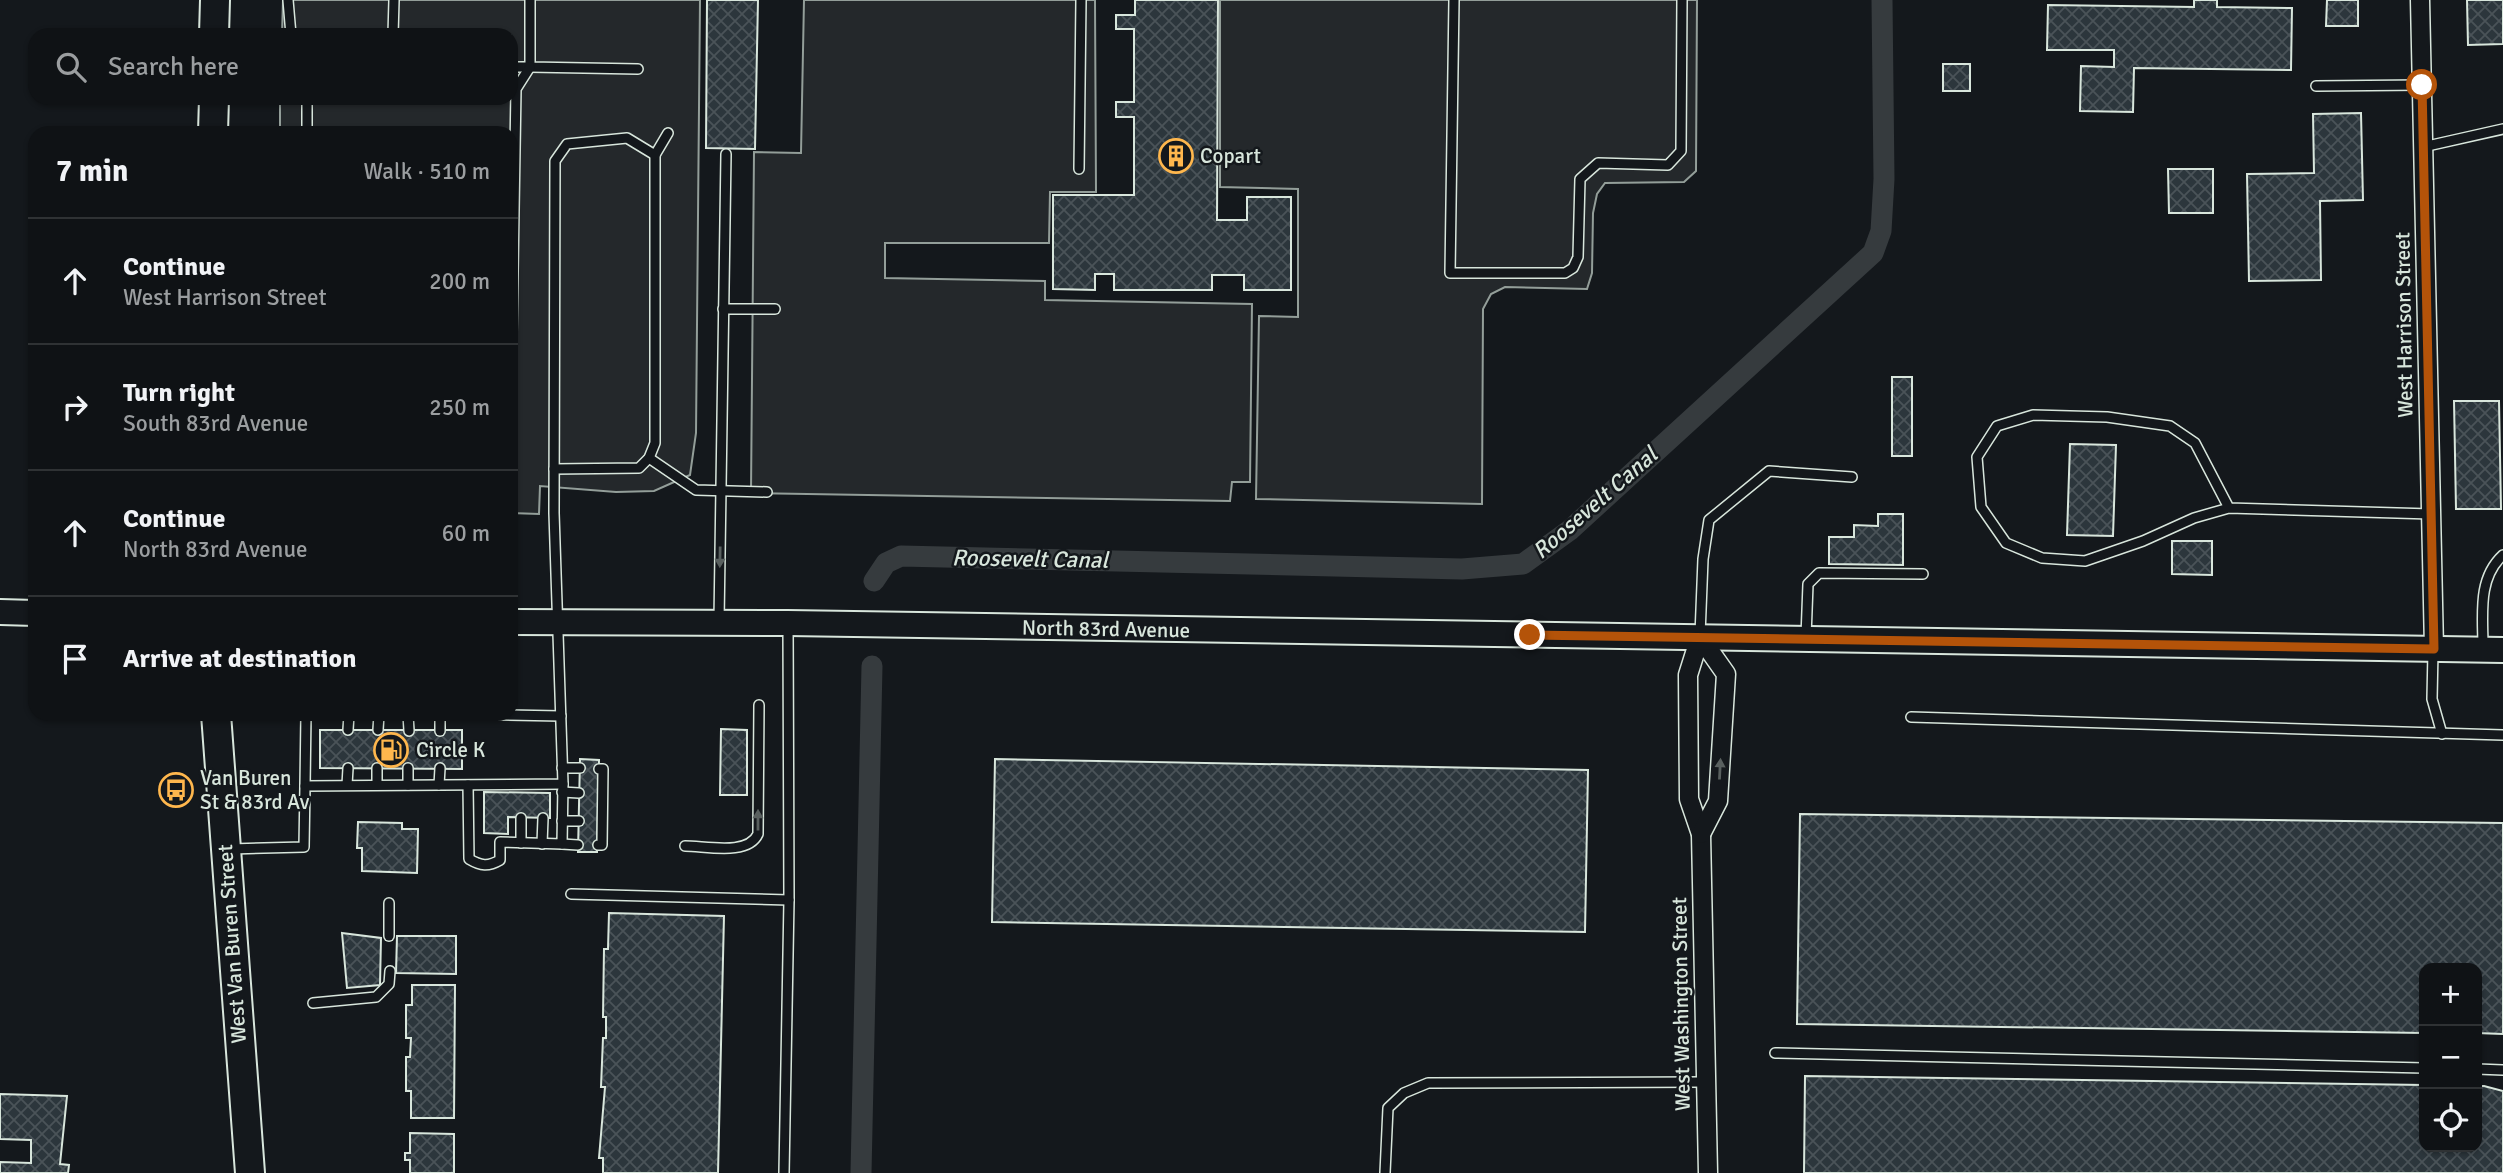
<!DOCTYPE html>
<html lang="en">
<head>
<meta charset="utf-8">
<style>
	:root { --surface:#0f1215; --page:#1d2022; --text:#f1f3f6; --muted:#9b9ea0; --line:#2f3234 }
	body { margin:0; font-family:Signika,sans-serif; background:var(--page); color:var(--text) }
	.controls { position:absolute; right:21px; bottom:21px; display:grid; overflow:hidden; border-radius:14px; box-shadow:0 2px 5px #0004 }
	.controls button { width:63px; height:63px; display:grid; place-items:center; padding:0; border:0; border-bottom:2px solid var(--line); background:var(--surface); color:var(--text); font:35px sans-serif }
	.stop { position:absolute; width:21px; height:21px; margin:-16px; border:5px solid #b45309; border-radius:50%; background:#fff }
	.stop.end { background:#b45309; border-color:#fff; box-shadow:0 2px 7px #0008 }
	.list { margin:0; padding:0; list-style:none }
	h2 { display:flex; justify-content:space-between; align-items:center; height:91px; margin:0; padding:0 28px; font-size:30px }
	h2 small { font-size:23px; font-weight:400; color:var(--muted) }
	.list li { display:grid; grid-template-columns:46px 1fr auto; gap:21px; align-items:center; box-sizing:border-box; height:126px; padding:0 28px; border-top:2px solid var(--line) }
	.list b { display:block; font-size:26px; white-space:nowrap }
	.list p { margin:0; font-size:23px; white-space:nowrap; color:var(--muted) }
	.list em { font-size:23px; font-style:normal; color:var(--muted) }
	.icon { flex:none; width:38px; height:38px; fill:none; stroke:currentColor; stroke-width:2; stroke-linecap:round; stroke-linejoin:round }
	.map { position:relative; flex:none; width:2503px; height:1173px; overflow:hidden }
	.search { position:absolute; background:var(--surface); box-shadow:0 2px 5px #0004; left:28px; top:28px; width:490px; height:77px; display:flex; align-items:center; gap:18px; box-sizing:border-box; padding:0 24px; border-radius:21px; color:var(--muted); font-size:26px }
	.panel { position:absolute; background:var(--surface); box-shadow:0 2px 5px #0004; left:28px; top:126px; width:490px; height:595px; border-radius:21px }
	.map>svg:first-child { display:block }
	.parking { fill:#24282b; stroke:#939e99; stroke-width:2 }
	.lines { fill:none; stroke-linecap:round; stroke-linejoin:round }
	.canal { stroke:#363b3e; stroke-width:21 }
	.building { fill:url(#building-cross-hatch); stroke:#d8e6dc; stroke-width:2 }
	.lane-casing { stroke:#d8e6dc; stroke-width:12 }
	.street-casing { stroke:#d8e6dc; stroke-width:21 }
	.secondary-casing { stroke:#d8e6dc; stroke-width:28 }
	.primary-casing { stroke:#d8e6dc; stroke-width:32 }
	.lane { stroke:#14181c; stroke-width:9 }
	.street { stroke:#14181c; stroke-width:18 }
	.secondary { stroke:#14181c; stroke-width:24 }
	.primary { stroke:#14181c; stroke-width:28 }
	.oneway { fill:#59605f }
	.route { stroke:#b45309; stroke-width:9 }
	.labels { text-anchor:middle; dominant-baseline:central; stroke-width:5; stroke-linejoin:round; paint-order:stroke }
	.poi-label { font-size:21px; fill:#d8e6dc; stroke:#14181c; text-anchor:start }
	.street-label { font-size:21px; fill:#d8e6dc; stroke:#14181c }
	.water-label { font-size:23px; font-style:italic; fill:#d8e6dc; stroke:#14181c }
</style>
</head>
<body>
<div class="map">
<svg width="2503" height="1173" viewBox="0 0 2503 1173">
	<defs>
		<pattern id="building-cross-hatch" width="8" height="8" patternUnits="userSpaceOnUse" patternTransform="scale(1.75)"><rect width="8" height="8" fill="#2c363c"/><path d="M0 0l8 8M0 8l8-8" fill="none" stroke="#4a5358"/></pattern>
	</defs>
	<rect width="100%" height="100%" fill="#14181c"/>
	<!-- parking -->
	<g class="parking">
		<path d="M283 0H700L696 433 690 475 654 491 616 492 540 486 539 514 511 513V133H280V98H511V35H282Z"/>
		<path d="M804 0H1095L1096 192H1050L1049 243H885V278L1045 281V300L1252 304 1250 482H1232L1230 501 751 493 754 152 801 153Z"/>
		<path d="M1220 0H1697L1696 171 1684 182 1605 183 1597 194 1593 213 1592 273 1587 289 1505 287 1491 294 1483 309 1482 504 1256 499 1259 316 1298 317V189L1220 187Z"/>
	</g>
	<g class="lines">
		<!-- canal -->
		<g class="canal">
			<path d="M874 581 886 563 901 556 1462 569 1523 564 1570 530 1873 253 1881 231 1884 179 1882 0"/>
			<path d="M861 1173 872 666"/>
		</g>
	</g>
	<!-- building -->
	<g class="building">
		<path d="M707 0H758L755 149 706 148Z"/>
		<path d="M1135 0H1218L1217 220H1247V197H1291V290H1244V275H1212V290H1114V274H1095V290L1053 289V195H1134V117H1116V102H1134V29H1116V15H1135Z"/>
		<path d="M2194 0H2217V7L2292 8 2291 70 2134 68 2133 112 2080 111 2081 66 2114 67V50H2047L2048 5 2194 7Z"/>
		<path d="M2327 0H2358V26H2326Z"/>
		<path d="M2467 0H2503V44L2468 45Z"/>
		<rect x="1943" y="64" width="27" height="27"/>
		<path d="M2361 113 2363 200 2320 201 2321 280 2249 281 2247 174 2314 173 2313 114Z"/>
		<path d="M2168 169H2213V213H2169Z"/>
		<rect x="1892" y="377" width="20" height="79"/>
		<path d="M2454 401H2499L2501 509H2456Z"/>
		<path d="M2070 444 2116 445 2113 536 2067 535Z"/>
		<path d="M1878 514H1903V565L1829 564V537H1854V525L1878 526Z"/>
		<path d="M2172 541H2212V575L2172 574Z"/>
		<path d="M721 729 747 730V795H720Z"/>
		<path d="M320 730H462V769L320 768Z"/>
		<path d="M580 759 599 760 597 852H578Z"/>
		<path d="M995 759 1588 770 1585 932 992 922Z"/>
		<path d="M484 792 550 793V818L508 817V834L484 833Z"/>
		<path d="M1800 814 2503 823V1034L2477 1033V968H2424V1033L1797 1024Z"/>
		<path d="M358 822 402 823V829H418L417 873 362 871V848H357Z"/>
		<path d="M609 913 724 916 718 1173H603V1158H599L605 1087H601L603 1038H606V1017H603L604 949H608Z"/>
		<path d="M342 933 381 938 380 985 347 988Z"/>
		<path d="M397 936H456V974L396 973Z"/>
		<path d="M412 985H455L454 1118H411V1091H406V1057H410L411 1038H406V1005H412Z"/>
		<path d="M1805 1076 2424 1085V1147H2477V1086H2484L2503 1091V1173H1804Z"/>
		<path d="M0 1094 67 1096 60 1164 69 1165 68 1173H0V1162L31 1163V1140L0 1139Z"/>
		<path d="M410 1133 454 1134V1173H410V1160H405V1153H410Z"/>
	</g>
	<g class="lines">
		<!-- lane casing -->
		<g class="lane-casing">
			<g id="lane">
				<path d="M288 0 291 35"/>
				<path d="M530 0V67L638 69"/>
				<path d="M1454 0 1450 273H1565L1573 268 1578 257 1580 179 1598 163 1668 165 1681 151 1682 0"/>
				<path d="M393 35 394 0"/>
				<path d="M511 67H530"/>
				<path d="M2316 86 2422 85"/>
				<path d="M307 133V98"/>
				<path d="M2423 147 2503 129"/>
				<path d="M1079 169 1081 0"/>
				<path d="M723 309H775"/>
				<path d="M511 393 516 89 530 67"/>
				<path d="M649 458 696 490 767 492"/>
				<path d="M554 469 639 468 649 458 655 443V155"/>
				<path d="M2229 508 2195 443 2170 426 2107 417 2033 415 1997 426 1977 457 1981 507 2006 543 2042 558 2085 561 2143 541 2194 518 2229 508 2431 514"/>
				<path d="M719 621 726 154"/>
				<path d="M1700 635 1703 559 1709 520 1769 471 1852 477"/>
				<path d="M1806 637 1808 584 1819 573 1923 574"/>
				<path d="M2483 648C2483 615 2477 579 2503 555"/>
				<path d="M2433 651 2432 699 2442 734"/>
				<path d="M408 714 409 731"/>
				<path d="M440 714V731"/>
				<path d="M452 714 561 716"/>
				<path d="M1911 717 2503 735"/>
				<path d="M348 730 349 714"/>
				<path d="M378 730 379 714"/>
				<path d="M377 768V785"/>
				<path d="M408 768V785"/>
				<path d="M562 768H580"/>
				<path d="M347 785 348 768"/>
				<path d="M439 785 440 768"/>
				<path d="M468 785 469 859C481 866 488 867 500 860V842L562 844 563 784"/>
				<path d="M305 786 306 714"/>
				<path d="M562 792 579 793"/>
				<path d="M562 821H579"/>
				<path d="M521 843V818"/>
				<path d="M542 844 543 818"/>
				<path d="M562 844 578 845"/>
				<path d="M598 845H602L603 769H599"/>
				<path d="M685 846C706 846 748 856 758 834L759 705"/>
				<path d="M231 849 304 847 305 786 563 784 554 513 555 161 567 144 627 138 655 155 668 133"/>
				<path d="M571 894 789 900"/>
				<path d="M389 903V936"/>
				<path d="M313 1003 376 997 389 984 390 971"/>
				<path d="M1775 1053 2424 1068"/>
				<path d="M2477 1069 2503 1070"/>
				<path d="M784 1173 789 900 788 625"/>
				<path d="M1385 1173 1388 1108 1404 1093 1428 1083 1705 1082"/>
			</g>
		</g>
		<!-- street casing -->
		<g class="street-casing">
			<g id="street">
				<path d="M2420 0 2434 649"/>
				<path d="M1700 637 1688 675 1689 799 1701 834 1708 1173"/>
				<path d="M1700 637 1726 674 1718 801 1701 834"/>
			</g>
		</g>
		<!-- secondary casing -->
		<g class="secondary-casing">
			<g id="secondary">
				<path d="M0 612 35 613"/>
				<path d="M511 622 788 623 2503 650"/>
			</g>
		</g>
		<!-- primary casing -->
		<g class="primary-casing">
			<g id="primary">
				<path d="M214 35 215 0"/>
				<path d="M213 133 214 98"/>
				<path d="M216 714 250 1173"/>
			</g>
		</g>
		<!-- lane -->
		<use href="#lane" class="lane"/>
		<!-- street -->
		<use href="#street" class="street"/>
		<!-- secondary -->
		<use href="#secondary" class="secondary"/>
		<!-- primary -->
		<use href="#primary" class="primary"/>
	</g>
	<!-- one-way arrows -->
	<defs><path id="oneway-solid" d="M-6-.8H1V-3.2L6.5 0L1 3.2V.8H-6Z" transform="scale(1.75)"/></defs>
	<g class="oneway">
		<use href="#oneway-solid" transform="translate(720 557) rotate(91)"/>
		<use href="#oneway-solid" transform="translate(1720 769) rotate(-87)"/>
		<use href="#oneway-solid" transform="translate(758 820) rotate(-90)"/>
	</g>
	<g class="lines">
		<!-- route -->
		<path class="route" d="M1530 635 2434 649 2422 85"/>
	</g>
	<!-- icons -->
	<defs>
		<g id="building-ring" transform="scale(1.75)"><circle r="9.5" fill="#14181c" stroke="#ffb74d" stroke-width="1.5"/><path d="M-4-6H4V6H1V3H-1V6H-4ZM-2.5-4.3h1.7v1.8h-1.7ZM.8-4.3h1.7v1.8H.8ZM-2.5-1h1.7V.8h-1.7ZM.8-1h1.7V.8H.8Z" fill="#ffb74d"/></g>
		<g id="fuel-ring" transform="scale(1.75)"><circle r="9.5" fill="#14181c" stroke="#ffb74d" stroke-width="1.5"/><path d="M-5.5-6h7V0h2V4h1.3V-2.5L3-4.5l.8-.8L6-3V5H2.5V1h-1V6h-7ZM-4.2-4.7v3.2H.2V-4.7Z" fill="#ffb74d"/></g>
		<g id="bus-ring" transform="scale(1.75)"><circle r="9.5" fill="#14181c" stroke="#ffb74d" stroke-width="1.5"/><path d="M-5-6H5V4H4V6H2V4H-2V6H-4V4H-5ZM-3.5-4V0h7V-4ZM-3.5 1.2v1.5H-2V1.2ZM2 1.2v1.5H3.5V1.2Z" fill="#ffb74d"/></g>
	</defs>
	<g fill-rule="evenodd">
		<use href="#building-ring" x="1176" y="156"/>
		<use href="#fuel-ring" x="391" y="750"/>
		<use href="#bus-ring" x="176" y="790"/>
	</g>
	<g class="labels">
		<!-- poi labels -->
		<g class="poi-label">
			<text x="1200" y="156">Copart</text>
			<text x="416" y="750">Circle K</text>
			<text x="200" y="778">Van Buren<tspan x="200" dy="24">St &amp; 83rd Av</tspan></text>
		</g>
		<!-- street labels -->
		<g class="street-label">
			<text transform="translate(2404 325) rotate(-91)">West Harrison Street</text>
			<text transform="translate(1106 629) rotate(1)">North 83rd Avenue</text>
			<text transform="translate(232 944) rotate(-94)">West Van Buren Street</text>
			<text transform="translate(1681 1004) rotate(-91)">West Washington Street</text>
		</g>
		<!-- water labels -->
		<g class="water-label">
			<text transform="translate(1595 503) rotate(-41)">Roosevelt Canal</text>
			<text transform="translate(1030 559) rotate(1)">Roosevelt Canal</text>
		</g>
	</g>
</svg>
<div class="controls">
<button>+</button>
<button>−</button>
<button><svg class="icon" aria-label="locate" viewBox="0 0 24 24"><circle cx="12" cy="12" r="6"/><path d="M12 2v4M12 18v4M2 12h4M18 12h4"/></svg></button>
</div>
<div class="stop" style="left:2422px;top:85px"></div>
<div class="stop end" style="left:1530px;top:635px"></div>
<div class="search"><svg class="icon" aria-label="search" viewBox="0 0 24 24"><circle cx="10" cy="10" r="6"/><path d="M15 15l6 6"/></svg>Search here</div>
<section class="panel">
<h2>7 min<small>Walk · 510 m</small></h2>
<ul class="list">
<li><svg class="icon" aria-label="ahead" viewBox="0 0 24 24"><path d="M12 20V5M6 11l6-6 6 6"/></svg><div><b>Continue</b><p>West Harrison Street</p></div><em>200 m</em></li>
<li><svg class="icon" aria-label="right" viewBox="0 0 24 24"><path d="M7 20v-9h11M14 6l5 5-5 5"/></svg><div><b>Turn right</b><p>South 83rd Avenue</p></div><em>250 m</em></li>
<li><svg class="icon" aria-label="ahead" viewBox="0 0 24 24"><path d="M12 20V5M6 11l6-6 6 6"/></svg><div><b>Continue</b><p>North 83rd Avenue</p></div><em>60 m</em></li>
<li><svg class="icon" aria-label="arrive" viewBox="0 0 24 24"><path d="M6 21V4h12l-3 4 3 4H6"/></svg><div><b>Arrive at destination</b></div></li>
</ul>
</section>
</div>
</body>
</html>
